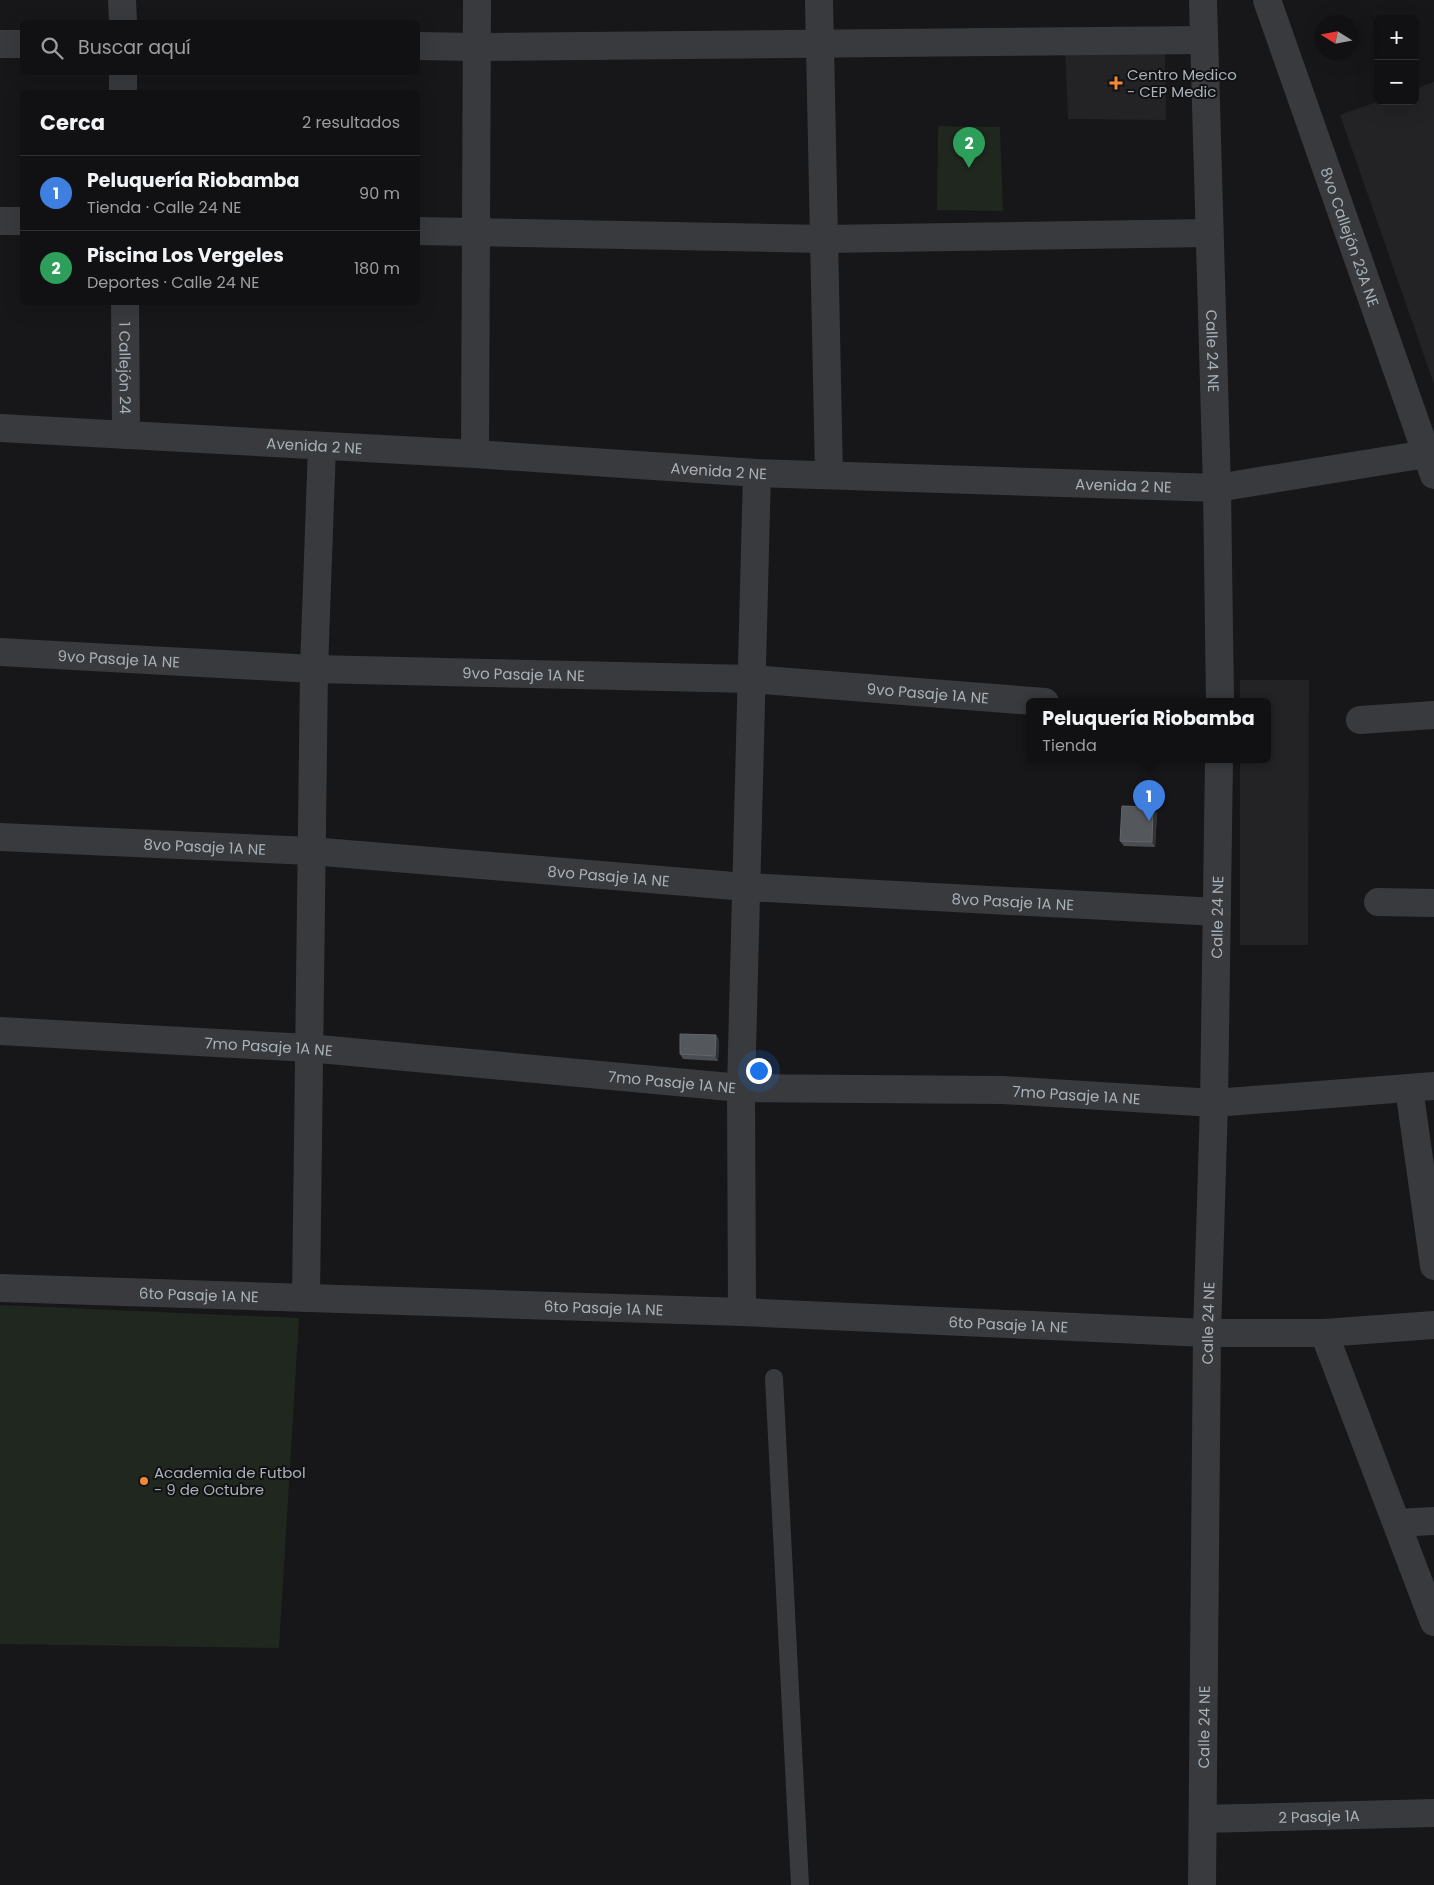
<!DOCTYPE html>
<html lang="es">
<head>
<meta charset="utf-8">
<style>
	:root { --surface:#111113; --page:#1a1a1c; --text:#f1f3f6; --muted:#9c9da0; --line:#303133; --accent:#db2777 }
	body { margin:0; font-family:Poppins,sans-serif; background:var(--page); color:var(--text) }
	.controls { position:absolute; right:15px; top:15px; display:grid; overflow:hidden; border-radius:8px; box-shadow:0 5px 20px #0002 }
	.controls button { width:45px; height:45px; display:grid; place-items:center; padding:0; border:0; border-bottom:1px solid var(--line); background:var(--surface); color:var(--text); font:25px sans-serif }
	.compass { position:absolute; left:1314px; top:15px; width:45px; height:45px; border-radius:50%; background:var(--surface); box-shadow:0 5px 20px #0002; rotate:281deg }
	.you { position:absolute; left:758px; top:1070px; width:18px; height:18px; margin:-12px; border:4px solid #fff; border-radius:50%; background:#1a73e8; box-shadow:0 0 0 8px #1a73e833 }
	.badge { display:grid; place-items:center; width:32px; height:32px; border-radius:50%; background:var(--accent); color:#fff; font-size:16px; font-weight:700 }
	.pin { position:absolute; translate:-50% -41px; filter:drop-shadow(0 1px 2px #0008) }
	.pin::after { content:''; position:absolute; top:26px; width:18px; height:15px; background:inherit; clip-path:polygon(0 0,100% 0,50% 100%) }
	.popup { position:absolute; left:1026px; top:698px; width:245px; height:65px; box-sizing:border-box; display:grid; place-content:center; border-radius:8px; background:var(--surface); filter:drop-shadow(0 1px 4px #0005); font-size:16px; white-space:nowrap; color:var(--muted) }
	.popup b { font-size:19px; color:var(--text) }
	.popup::after { content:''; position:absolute; left:50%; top:100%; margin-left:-10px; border:10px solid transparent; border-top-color:var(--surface) }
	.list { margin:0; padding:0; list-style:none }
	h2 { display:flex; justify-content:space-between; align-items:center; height:65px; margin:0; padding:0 20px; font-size:21px }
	h2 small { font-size:16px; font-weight:400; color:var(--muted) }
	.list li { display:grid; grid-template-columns:32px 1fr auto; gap:15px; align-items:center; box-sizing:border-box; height:75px; padding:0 20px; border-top:1px solid var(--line) }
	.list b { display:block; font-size:19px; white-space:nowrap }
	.list p { margin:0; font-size:16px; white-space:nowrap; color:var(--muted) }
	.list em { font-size:16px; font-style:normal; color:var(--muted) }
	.icon { flex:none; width:28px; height:28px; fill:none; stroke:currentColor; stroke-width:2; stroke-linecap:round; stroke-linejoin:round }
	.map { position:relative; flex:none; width:1434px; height:1885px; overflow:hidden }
	.search { position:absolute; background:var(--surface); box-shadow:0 5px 20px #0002; left:20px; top:20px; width:400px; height:55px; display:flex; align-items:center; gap:12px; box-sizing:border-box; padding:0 18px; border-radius:8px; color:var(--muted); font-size:19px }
	.panel { position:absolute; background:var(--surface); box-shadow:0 5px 20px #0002; left:20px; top:90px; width:400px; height:215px; border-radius:8px }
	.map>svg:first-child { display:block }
	.built { fill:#232326 }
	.green { fill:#1f271f }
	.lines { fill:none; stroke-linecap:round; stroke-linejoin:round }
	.service { stroke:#383a3e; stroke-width:18 }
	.minor { stroke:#383a3e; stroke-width:28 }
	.wall { fill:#4a4d51 }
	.shaded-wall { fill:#313336 }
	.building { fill:#54575c; stroke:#62656a }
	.poi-dot { fill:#f18936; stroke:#121214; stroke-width:2 }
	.labels { text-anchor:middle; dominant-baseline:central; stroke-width:4; stroke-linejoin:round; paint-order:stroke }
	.poi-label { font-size:15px; fill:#a9b1b8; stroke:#121214; text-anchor:start }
	.street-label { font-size:15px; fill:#a9b1b8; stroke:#121214 }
</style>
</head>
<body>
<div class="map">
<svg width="1434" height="1885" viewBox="0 0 1434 1885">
	<rect width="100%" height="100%" fill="#171719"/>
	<!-- built -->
	<g class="built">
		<path d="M1065 46 1165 47 1166 120 1068 119Z"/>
		<path d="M1434 82V384L1340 115 1379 101H1415V89Z"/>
		<path d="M1240 680H1309L1308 945H1240V760H1268V702H1240Z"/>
	</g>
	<!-- green -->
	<g class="green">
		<path d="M938 126 1000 127 1003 211 937 210Z"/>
		<path d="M0 1305 299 1318 279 1648 0 1644Z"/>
	</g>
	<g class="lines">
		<!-- service -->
		<path class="service" d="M774 1378 800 1885"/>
		<!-- minor -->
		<g class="minor">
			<path d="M122 0 123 22"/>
			<path d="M819 0 829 475"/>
			<path id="s1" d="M1203 0 1217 488 1220 702"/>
			<path id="s2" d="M1267 0 1434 475"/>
			<path d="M0 44H22"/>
			<path d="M418 46 477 47 1203 40"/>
			<path d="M123 72V92"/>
			<path d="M0 221H22"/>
			<path d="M418 231 823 239 1209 233"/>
			<path id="s3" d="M125 302 126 435"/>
			<path id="s4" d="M0 428 475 454 757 473 1217 488 1426 454 1434 451"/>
			<path d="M475 454 477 0"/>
			<path id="s5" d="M0 652 314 669 751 679 1045 702"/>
			<path d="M1360 720 1434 715"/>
			<path id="s6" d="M0 837 311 851 746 887 1217 912"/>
			<path d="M1378 902 1434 903"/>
			<path id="s7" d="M0 1031 308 1048 741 1088 1003 1090 1214 1103 1434 1086"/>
			<path d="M1409 1088 1434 1266"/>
			<path id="s8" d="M0 1288 742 1312 1207 1333H1324L1434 1622"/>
			<path d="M306 1298 314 669 322 446"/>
			<path d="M742 1312 741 1088 757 473"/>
			<path d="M1324 1333 1434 1325"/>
			<path d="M1397 1523 1434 1521"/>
			<path id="s9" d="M1203 1819 1434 1813"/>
			<path id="s10" d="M1202 1885 1207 1333 1214 1103 1219 760"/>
		</g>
	</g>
	<!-- wall -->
	<g class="wall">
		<path d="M1157 813 1155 847 1124 846 1120 841Z"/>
		<path d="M716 1035 719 1040 718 1061 683 1059 680 1054Z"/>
	</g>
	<!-- shaded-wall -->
	<g class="shaded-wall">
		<path d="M1153 807 1157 813 1155 847 1152 842Z"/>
		<path d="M716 1035 719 1040 718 1061 715 1056Z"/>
	</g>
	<!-- building -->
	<g class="building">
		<path d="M1122 806 1153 807 1152 842 1120 841Z"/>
		<path d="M680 1034 716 1035 715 1056 680 1054Z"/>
	</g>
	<!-- markers -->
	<g class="poi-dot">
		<path d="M1113.5 75.5h5v5h5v5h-5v5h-5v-5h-5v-5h5z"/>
		<circle cx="144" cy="1481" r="5"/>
	</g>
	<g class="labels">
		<!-- poi labels -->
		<g class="poi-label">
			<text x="1127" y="74">Centro Medico<tspan x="1127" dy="17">- CEP Medic</tspan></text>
			<text x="154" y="1472">Academia de Futbol<tspan x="154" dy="17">- 9 de Octubre</tspan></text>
		</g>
		<!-- street labels -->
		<g class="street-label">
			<text stroke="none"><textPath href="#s2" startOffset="251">8vo Callejón 23A NE</textPath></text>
			<text stroke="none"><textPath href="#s1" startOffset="351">Calle 24 NE</textPath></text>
			<text stroke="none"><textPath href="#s3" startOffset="66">1 Callejón 24</textPath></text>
			<text stroke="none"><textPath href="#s4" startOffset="315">Avenida 2 NE</textPath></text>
			<text stroke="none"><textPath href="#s4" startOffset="720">Avenida 2 NE</textPath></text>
			<text stroke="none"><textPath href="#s4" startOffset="1125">Avenida 2 NE</textPath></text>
			<text stroke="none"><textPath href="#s5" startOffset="119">9vo Pasaje 1A NE</textPath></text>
			<text stroke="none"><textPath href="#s5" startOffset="524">9vo Pasaje 1A NE</textPath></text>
			<text stroke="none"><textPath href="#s5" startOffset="929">9vo Pasaje 1A NE</textPath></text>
			<text stroke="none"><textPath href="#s6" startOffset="205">8vo Pasaje 1A NE</textPath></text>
			<text stroke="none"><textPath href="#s6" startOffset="610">8vo Pasaje 1A NE</textPath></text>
			<text stroke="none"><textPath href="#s6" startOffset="1015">8vo Pasaje 1A NE</textPath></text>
			<text stroke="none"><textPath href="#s10" startOffset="968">Calle 24 NE</textPath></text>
			<text stroke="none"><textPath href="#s7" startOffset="269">7mo Pasaje 1A NE</textPath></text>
			<text stroke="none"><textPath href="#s7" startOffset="674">7mo Pasaje 1A NE</textPath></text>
			<text stroke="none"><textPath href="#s7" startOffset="1079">7mo Pasaje 1A NE</textPath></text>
			<text stroke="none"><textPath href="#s8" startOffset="199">6to Pasaje 1A NE</textPath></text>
			<text stroke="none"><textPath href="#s8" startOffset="604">6to Pasaje 1A NE</textPath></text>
			<text stroke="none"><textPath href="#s10" startOffset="562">Calle 24 NE</textPath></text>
			<text stroke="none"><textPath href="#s8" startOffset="1009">6to Pasaje 1A NE</textPath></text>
			<text stroke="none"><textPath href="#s10" startOffset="158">Calle 24 NE</textPath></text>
			<text stroke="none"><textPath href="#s9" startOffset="116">2 Pasaje 1A</textPath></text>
		</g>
	</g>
</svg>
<div class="controls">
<button>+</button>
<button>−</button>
</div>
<svg class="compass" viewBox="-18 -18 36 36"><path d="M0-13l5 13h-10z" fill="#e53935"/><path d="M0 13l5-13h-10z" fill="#9c9da0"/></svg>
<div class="you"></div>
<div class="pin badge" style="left:1149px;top:821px;background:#3f7fe0">1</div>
<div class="popup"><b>Peluquería Riobamba</b>Tienda</div>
<div class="pin badge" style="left:969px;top:168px;background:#2e9e5b">2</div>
<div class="search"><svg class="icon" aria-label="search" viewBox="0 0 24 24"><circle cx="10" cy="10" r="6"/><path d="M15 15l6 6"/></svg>Buscar aquí</div>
<section class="panel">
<h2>Cerca<small>2 resultados</small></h2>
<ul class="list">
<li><span class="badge" style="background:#3f7fe0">1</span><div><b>Peluquería Riobamba</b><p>Tienda · Calle 24 NE</p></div><em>90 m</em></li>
<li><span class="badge" style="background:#2e9e5b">2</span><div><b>Piscina Los Vergeles</b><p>Deportes · Calle 24 NE</p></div><em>180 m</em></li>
</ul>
</section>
</div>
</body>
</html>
